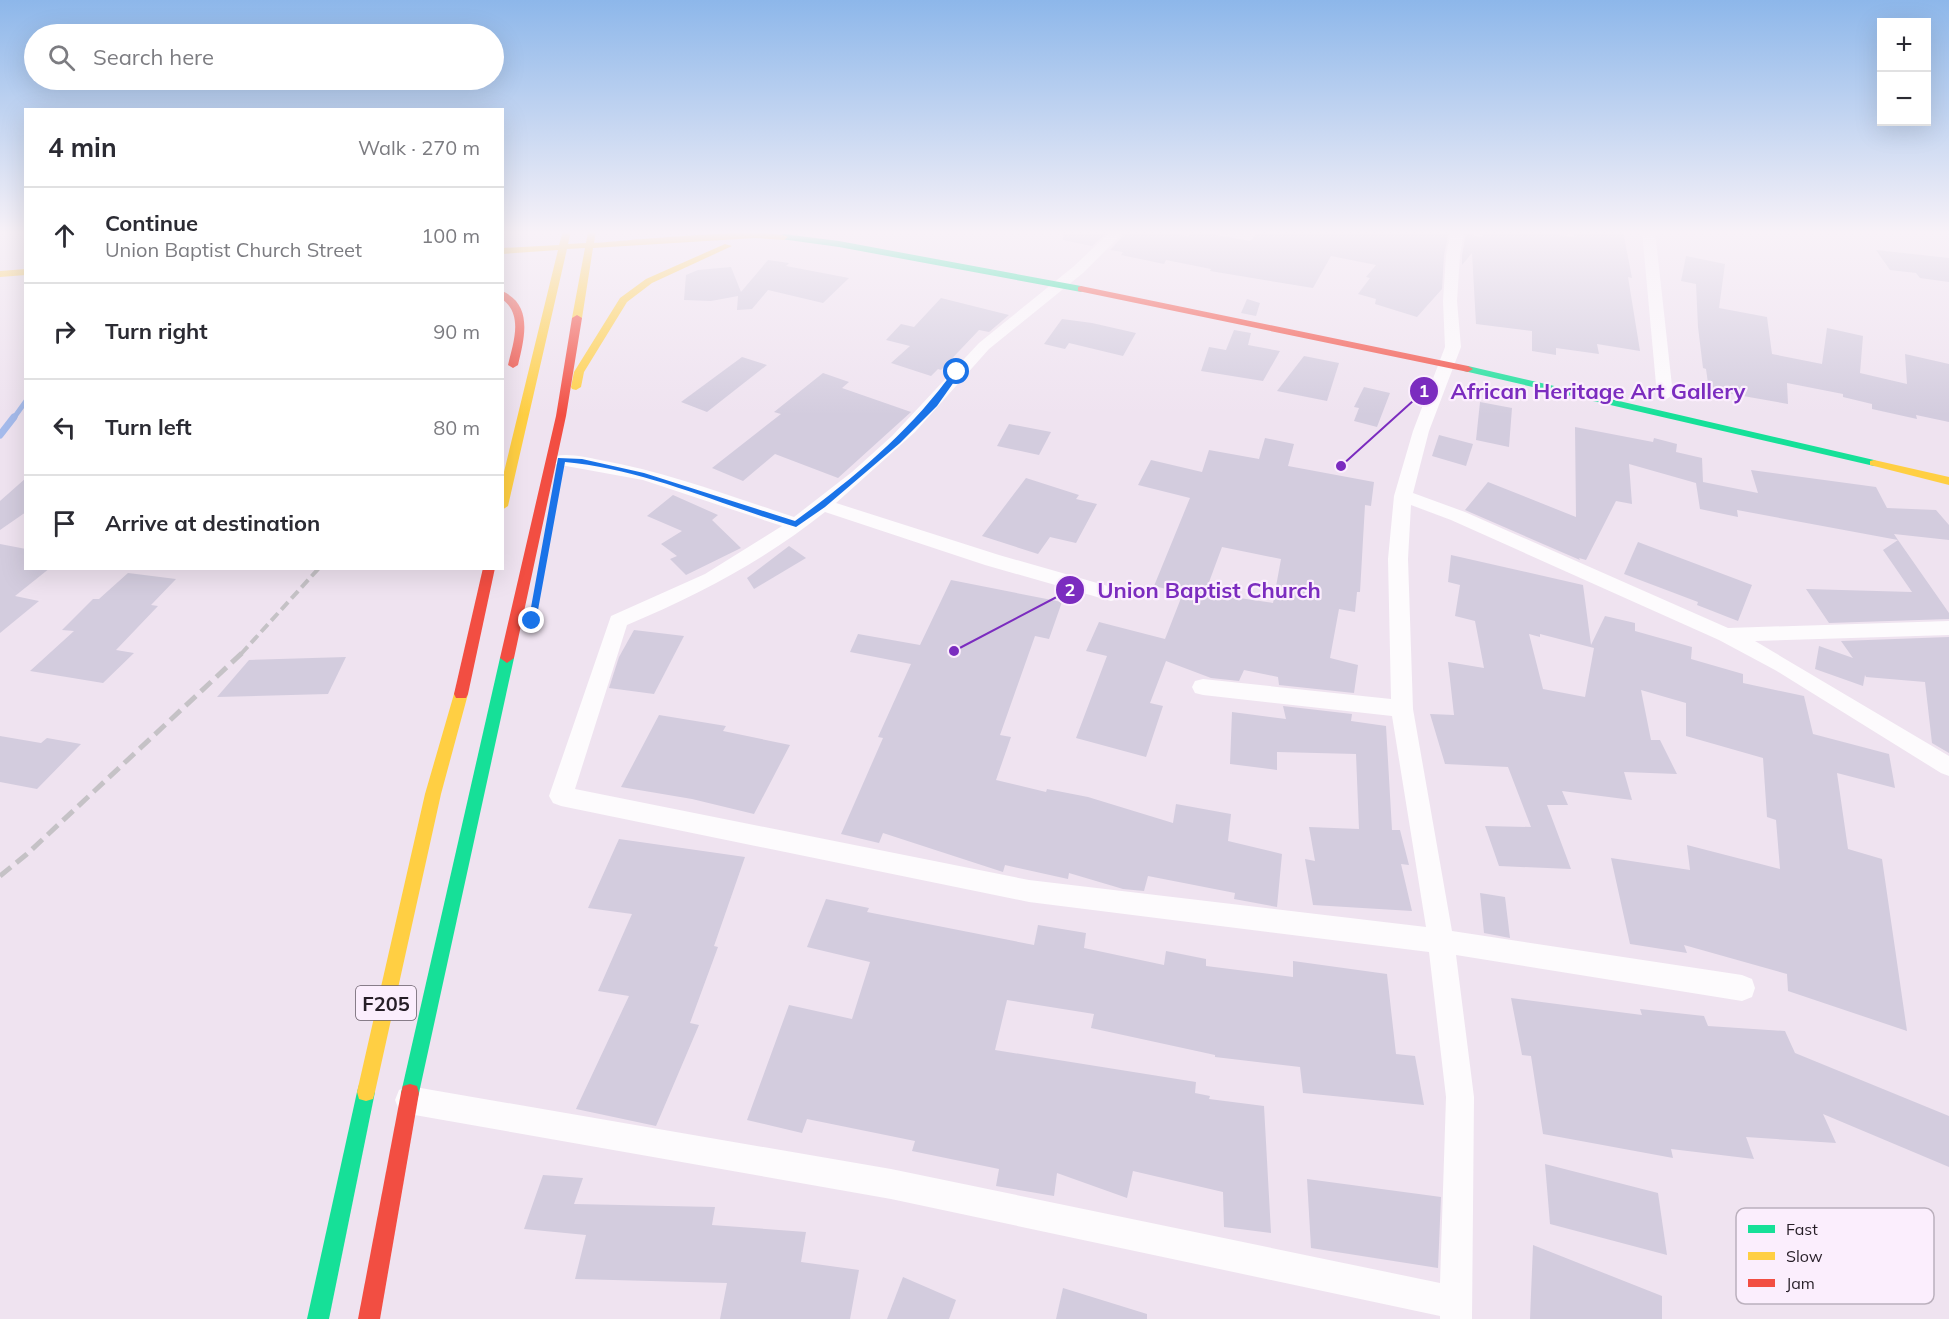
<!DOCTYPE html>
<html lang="en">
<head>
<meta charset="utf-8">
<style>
	:root { --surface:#fff; --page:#f2f2f3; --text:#2b2b33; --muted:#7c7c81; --line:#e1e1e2 }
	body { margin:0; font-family:Mulish,sans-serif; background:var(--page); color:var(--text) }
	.controls { position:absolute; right:18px; top:18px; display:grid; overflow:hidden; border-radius:0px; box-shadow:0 6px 24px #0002 }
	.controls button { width:54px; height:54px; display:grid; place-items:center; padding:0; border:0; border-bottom:2px solid var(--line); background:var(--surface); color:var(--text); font:30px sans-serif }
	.stop { position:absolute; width:18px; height:18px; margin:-14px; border:4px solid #1a73e8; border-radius:50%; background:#fff }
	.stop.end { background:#1a73e8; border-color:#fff; box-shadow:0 2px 6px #0008 }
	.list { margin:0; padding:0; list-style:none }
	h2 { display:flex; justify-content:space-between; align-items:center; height:78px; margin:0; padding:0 24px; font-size:26px }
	h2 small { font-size:20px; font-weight:400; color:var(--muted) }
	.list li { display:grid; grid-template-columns:39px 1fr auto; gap:18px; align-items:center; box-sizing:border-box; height:96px; padding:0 24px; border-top:2px solid var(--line) }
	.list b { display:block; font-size:22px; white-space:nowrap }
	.list p { margin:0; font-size:20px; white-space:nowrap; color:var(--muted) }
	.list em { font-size:20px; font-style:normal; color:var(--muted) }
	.icon { flex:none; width:33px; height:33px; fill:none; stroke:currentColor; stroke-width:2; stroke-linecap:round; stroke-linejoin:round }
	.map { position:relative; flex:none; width:1949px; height:1319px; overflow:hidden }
	.search { position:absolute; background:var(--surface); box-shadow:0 6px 24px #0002; left:24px; top:24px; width:480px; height:66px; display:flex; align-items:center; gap:15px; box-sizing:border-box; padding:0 21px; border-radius:33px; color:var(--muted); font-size:22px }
	.panel { position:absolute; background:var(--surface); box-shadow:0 6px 24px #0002; left:24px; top:108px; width:480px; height:462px; border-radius:0px }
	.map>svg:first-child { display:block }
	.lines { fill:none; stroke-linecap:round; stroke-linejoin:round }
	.stream-far1 { stroke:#a5bbec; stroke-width:5 }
	.stream { stroke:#a5bbec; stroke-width:7 }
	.building { fill:#d3ccde; fill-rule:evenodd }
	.street { fill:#fdfbfd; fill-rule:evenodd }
	.fast { fill:#16e098; fill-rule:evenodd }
	.slow { fill:#ffcf43; fill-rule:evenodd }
	.jam { fill:#f24e42; fill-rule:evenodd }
	.rail-far1 { stroke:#c5c2c6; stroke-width:4; stroke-dasharray:10 5; stroke-linecap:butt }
	.rail { stroke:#c5c2c6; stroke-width:5; stroke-dasharray:14 7; stroke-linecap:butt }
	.route { fill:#1a73e8 }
	.labels { text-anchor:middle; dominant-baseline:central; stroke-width:4.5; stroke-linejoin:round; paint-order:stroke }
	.shield { fill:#fbeefd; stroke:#665c67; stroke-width:1.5 }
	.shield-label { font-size:20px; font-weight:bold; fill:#261e27 }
	.key { fill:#fbeefd; stroke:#bbb0bd; stroke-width:1.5 }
	.key-label { font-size:16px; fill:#261e27 }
	.leader { fill:none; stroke:#7b2cbf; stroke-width:2 }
	.callout-dot { fill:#7b2cbf; stroke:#fbeefd; stroke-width:2 }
	.mark-label { font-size:18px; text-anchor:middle; font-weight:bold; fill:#fff }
	.callout-label { font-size:22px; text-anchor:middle; font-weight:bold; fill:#7b2cbf; stroke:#fbeefd; stroke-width:4.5; stroke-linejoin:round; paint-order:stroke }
</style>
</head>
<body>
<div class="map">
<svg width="1949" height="1319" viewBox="0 0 1949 1319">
	<rect width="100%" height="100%" fill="#efe3f0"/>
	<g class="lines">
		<!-- stream-far1 -->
		<path class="stream-far1" d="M13 419 26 401"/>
		<!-- stream -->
		<path class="stream" d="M0 435 14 417"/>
	</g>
	<!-- building -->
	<g class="building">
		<path d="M1064 231H1108L1092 246 1063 240Z"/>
		<path d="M1127 231H1158L1188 236 1191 231H1195L1250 241 1259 231H1449L1444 255 1442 289 1417 317 1375 304 1376 299 1358 294 1370 278 1366 277 1376 265 1331 256 1313 288 1210 271 1211 269 1166 260 1164 264 1121 255 1123 252 1110 250Z"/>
		<path d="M1483 231H1535L1574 237V231H1623L1632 278 1628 277 1640 351 1597 344 1599 354 1556 348V355L1532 351V331L1476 324 1472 253 1462 265V255L1466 234 1482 237Z"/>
		<path d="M1876 250 1949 258V282L1920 278 1916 273 1890 270Z"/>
		<path d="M1686 256 1725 264 1719 308 1767 317 1772 354 1822 364 1827 328 1863 336 1860 373 1907 384 1905 354 1949 364V422L1916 415 1917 419 1872 409V404L1843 397V394L1787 383 1788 404 1709 390 1706 369 1703 368 1698 327 1696 284 1681 281Z"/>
		<path d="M768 260 789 263 786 266 849 278 823 303 768 290 752 309 737 310 738 296 711 301 684 300 686 275 698 270 731 267 741 292Z"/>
		<path d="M941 298 1009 315 989 332 979 330 941 370 938 369 931 376 891 363 910 346 886 340 901 324 914 327Z"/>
		<path d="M1247 299 1260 303 1256 316 1241 313Z"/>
		<path d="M1062 319 1092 323 1136 333 1123 356 1069 343 1065 349 1044 344Z"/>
		<path d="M1234 330 1251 333 1248 345 1280 351 1263 381 1201 371 1209 347 1226 350Z"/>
		<path d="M1304 356 1339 363 1327 401 1277 391Z"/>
		<path d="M742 357 767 365 707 412 681 402Z"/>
		<path d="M823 373 849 382 842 388 911 412 838 478 775 454 743 481 712 468 781 414 774 412Z"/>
		<path d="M1364 387 1390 393 1377 427 1354 421 1359 408 1354 407Z"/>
		<path d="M1480 402 1512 408 1509 447 1476 440Z"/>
		<path d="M1009 424 1051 432 1039 455 997 446Z"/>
		<path d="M1575 427 1653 442 1654 438 1677 444 1676 452 1702 458 1703 482 1758 493 1751 470 1876 487 1887 508 1936 510 1949 525V540L1894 534 1898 540 1737 510 1738 517 1700 509 1696 483 1629 464 1632 504 1616 501 1586 560 1579 558 1580 560 1465 510 1488 482 1576 517Z"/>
		<path d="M1439 435 1473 444 1466 466 1432 456Z"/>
		<path d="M1265 438 1294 444 1288 466 1374 482 1371 506 1365 505 1360 592H1357L1355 612 1339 609 1330 658 1358 665 1354 693 1279 685 1278 677 1244 670 1239 681 1211 678 1166 661 1150 703 1163 706 1146 757 1076 738 1107 656 1086 651 1099 622 1165 639 1183 593 1154 586 1190 498 1138 485 1151 460 1202 472 1209 450 1259 459ZM1222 547 1281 559 1273 603 1205 593Z"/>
		<path d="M26 478V512L0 530V501Z"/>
		<path d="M1026 478 1079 495 1076 499 1097 504 1076 543 1050 537 1038 554 982 536Z"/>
		<path d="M673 495 718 515 712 520 741 548 686 575 670 559 677 556 661 544 682 531 647 516Z"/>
		<path d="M1898 540 1949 613V619L1829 623 1806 589 1912 592 1883 550Z"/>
		<path d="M1638 542 1752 585 1738 621 1697 605 1698 602 1624 574Z"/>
		<path d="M0 544 26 549V568H50L15 596 39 601 0 633Z"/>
		<path d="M789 546 806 558 754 589 747 578Z"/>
		<path d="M1451 555 1583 585 1591 645 1605 616 1635 623V631L1692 647 1691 659 1743 674V683L1804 696 1813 734 1889 754 1895 788 1837 773 1848 849 1882 859 1907 1031 1788 991 1787 974 1684 945 1687 953 1630 944 1611 858 1690 870 1687 845 1780 869 1776 820 1767 817 1763 758 1686 736V703L1641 690 1651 740H1660L1677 774 1624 772 1632 800 1562 791 1568 805H1547L1571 869 1499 866 1485 826 1531 827 1508 767 1445 764 1430 714 1454 715 1448 662 1484 668 1475 621 1455 616 1460 585 1448 582ZM1529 634 1540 637V634L1594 648 1585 697 1543 689Z"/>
		<path d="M128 573 176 579 151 605 158 606 116 650 134 653 103 683 30 671 74 631 62 630 93 599H99Z"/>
		<path d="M951 580 1062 602 1049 639 1035 636 1000 735 1011 737 996 780 1046 792 1047 789 1088 797 1173 823 1176 804 1231 814 1228 841 1282 854 1277 907 1234 899 1235 893 1148 876 1144 891 1123 889 1069 873 1068 879 1005 865 1003 872 883 833 879 843 841 834 883 738 878 737 911 664 850 652 858 634 920 645Z"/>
		<path d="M634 630 684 636 654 694 609 688 619 657Z"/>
		<path d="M1949 637V753L1932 743 1925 682 1866 677 1865 675 1863 686 1815 669 1819 646 1853 658 1841 641Z"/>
		<path d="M346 657 328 694 217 697 249 660Z"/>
		<path d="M1283 706 1352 714 1351 721 1386 726 1392 830H1400L1409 865 1401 864 1412 911 1313 905 1305 859 1315 861 1309 827 1359 829 1356 754 1277 752V770L1230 764 1232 712 1286 719Z"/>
		<path d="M659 715 726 726 723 731 790 745 754 814 692 799 621 787Z"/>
		<path d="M0 736 41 743 47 738 81 744 37 789 0 782Z"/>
		<path d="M619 839 745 857 714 946 718 947 690 1023 699 1025 656 1126 576 1109 629 996 598 991 632 914 588 908Z"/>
		<path d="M1480 893 1505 897 1510 938 1484 933Z"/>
		<path d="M826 899 869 908 867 912 1034 945 1038 925 1086 933 1084 948 1164 965 1166 951 1206 959V966L1293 977V961L1387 974 1396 1054 1415 1056 1424 1105 1303 1093 1300 1067 1215 1057V1055L1091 1028 1094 1014 1007 1000 995 1050 1196 1082 1195 1093 1210 1096 1209 1099 1264 1106 1271 1233 1224 1227 1223 1192 1133 1171 1127 1198 1057 1173 1054 1196 996 1186 999 1169 912 1151 915 1141 807 1119 802 1133 747 1120 789 1005 852 1019 870 962 807 947Z"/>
		<path d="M1511 998 1642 1015 1640 1009 1704 1016 1708 1026 1785 1031 1795 1053 1949 1116V1167L1823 1114 1836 1143 1746 1137 1754 1159 1671 1149 1673 1158 1543 1134 1531 1056 1522 1055Z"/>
		<path d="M1545 1164 1658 1193 1667 1255 1550 1224Z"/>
		<path d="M543 1175 583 1178 574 1204 715 1207 712 1225 806 1232 801 1262 859 1270 850 1319H720L727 1283 575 1279 586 1235 524 1229Z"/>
		<path d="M1307 1179 1441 1197 1438 1268 1311 1248Z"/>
		<path d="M1533 1245 1662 1296V1319H1530Z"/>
		<path d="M903 1277 956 1300 949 1319H887Z"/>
		<path d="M1063 1288 1147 1314V1319H1056Z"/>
	</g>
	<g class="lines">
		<!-- street -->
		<g class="street">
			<path d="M1111 231H1125L1083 273 989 349 915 432 836 503 999 555 1118 589 1121 594 1118 599 1111 601 985 565 825 512C765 560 698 595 627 625L575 789 1029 880 1426 927 1392 716 1203 695 1195 693 1192 687 1195 681 1203 679 1391 699 1388 559 1394 496 1413 431 1445 347 1443 301 1446 255 1451 231H1464L1460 255 1457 301 1461 347 1429 431 1413 493 1465 512 1728 628 1949 621V635L1755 641 1949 756V776L1941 773 1775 670 1719 640 1451 520 1411 505 1408 559 1413 709 1452 931 1742 975 1752 979 1755 988 1752 997 1742 1001 1456 955 1474 1097 1472 1319H1440V1316L891 1199 409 1114 399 1110 395 1100 399 1090 409 1086 891 1169 1440 1283 1446 1097 1429 952 1029 902 561 806 553 803 549 796 611 616 705 574 782 526 643 480 555 464 552 460 555 456C569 453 586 457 600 460 667 472 730 496 794 517L852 472 892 436 979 343 1073 267Z"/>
			<path d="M1642 231H1655L1673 395 1665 400 1657 395Z"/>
		</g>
		<!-- fast -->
		<g class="fast">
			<path d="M784 234 839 241 1081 286 1086 289 1081 292 839 247 781 239V235Z"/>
			<path d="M1468 366 1874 460 1880 463 1874 466 1464 371V367Z"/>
			<path d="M507 653 514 658 419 1093 417 1100 410 1102 403 1100 401 1093 500 658Z"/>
			<path d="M366 1083 373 1085 375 1092 329 1319H307L357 1092 359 1085Z"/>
		</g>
		<!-- slow -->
		<g class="slow">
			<path d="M563 231H571L568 244 586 243 588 231H596L594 243C624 241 772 226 788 237L784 240 755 238 593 248 582 318 577 321 572 318 585 248 567 249 508 506 502 510V480L558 250 502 254V248L559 245Z"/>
			<path d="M725 244 732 246 652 283 627 302 584 372 581 387 576 390 572 389 571 387 574 372 620 298 646 279Z"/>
			<path d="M26 269V275L0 277V271Z"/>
			<path d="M1874 460 1949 477V485L1870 465V461Z"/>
			<path d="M461 689 466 690 468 694 441 794 375 1092 373 1099 366 1101 359 1099 357 1092 425 794 454 694 456 690Z"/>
		</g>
		<!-- jam -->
		<g class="jam">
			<path d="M1081 286 1468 366 1473 369 1468 372 1078 291V287Z"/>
			<path d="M502 291C534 305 524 339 518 365L513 368 508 365C513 343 524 315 502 299Z"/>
			<path d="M577 315 582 318 566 416 514 658 507 663 500 658 556 416 572 318Z"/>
			<path d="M483 568H495L468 694 466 698H456L454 694Z"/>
			<path d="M410 1084 417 1086 419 1093 380 1319H358L401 1093 403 1086Z"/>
		</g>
		<!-- rail-far1 -->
		<path class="rail-far1" d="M241 654 319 568"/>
		<!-- rail -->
		<path class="rail" d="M0 876 27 854 243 652"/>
	</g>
	<!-- sky -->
	<linearGradient id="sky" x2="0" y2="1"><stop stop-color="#8db7ea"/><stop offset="0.56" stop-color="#f8f2f8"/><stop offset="1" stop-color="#f8f2f8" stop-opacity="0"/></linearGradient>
	<rect width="1949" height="415" fill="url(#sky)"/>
	<!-- route -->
	<path class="route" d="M954 370 961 372 937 406 900 443 825 507 796 527C721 505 644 469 565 462L536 621 535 624H528L558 458 582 459 644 473 795 521C854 478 912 430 954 370Z"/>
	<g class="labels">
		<!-- shield labels -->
		<rect class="shield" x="356" y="986" width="60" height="34" rx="4.5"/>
		<g class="shield-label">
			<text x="386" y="1003">F205</text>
		</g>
	</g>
	<!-- legend -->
	<rect x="1736" y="1208" width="198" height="96" rx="9" class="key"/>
	<rect x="1748" y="1225" width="27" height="8" fill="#16e098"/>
	<rect x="1748" y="1252" width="27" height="8" fill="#ffcf43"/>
	<rect x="1748" y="1279" width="27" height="8" fill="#f24e42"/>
	<g class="key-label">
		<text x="1786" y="1235">Fast</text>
		<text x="1786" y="1262">Slow</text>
		<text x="1786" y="1289">Jam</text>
	</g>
	<!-- callouts -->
	<path class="leader" d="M1341 466L1424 391M954 651L1070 590"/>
	<g class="callout-dot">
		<circle cx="1341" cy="466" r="6"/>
		<circle cx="954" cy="651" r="6"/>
		<circle cx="1424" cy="391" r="15"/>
		<circle cx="1070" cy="590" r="15"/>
	</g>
	<g class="mark-label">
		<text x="1424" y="397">1</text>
		<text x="1070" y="596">2</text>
	</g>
	<g class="callout-label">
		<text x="1598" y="399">African Heritage Art Gallery</text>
		<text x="1209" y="598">Union Baptist Church</text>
	</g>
</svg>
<div class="controls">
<button>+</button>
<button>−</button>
</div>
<div class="stop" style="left:957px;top:372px"></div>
<div class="stop end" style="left:532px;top:621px"></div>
<div class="search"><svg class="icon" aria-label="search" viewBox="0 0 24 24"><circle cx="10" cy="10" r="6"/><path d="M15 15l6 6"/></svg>Search here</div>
<section class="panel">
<h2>4 min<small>Walk · 270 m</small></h2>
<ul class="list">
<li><svg class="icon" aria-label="ahead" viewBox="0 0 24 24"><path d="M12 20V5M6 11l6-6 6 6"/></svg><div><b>Continue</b><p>Union Baptist Church Street</p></div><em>100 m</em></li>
<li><svg class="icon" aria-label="right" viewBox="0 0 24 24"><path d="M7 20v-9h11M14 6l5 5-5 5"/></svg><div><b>Turn right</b></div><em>90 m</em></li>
<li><svg class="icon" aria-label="left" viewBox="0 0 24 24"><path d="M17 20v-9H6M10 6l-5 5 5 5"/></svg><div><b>Turn left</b></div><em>80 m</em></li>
<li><svg class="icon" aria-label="arrive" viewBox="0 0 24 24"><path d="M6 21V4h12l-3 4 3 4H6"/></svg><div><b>Arrive at destination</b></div></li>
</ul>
</section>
</div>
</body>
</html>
